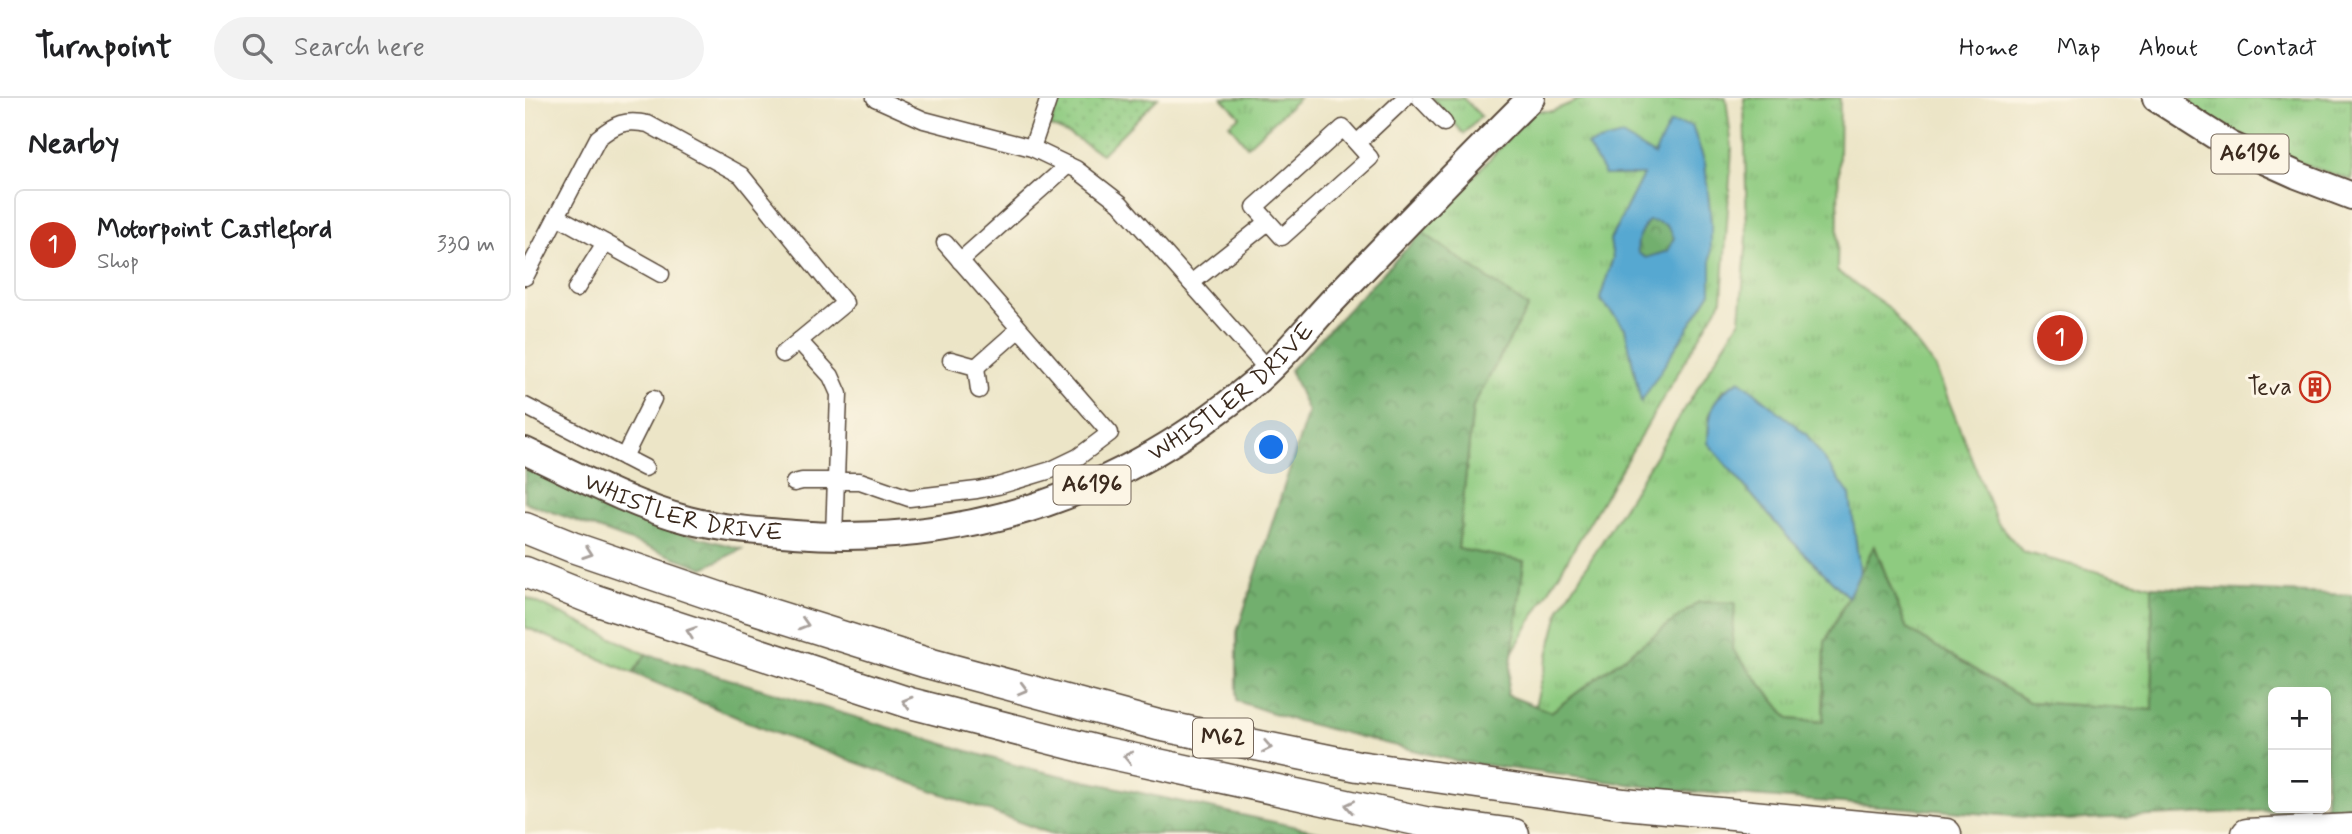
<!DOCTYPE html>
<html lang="en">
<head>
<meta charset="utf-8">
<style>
	:root { --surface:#fff; --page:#f2f2f2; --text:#202124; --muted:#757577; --line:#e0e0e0; --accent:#c8321e }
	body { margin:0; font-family:Mynerve,sans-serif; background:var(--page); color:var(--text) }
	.controls { position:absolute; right:21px; bottom:21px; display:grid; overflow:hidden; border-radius:10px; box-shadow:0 4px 10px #0003 }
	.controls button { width:63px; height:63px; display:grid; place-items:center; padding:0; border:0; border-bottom:2px solid var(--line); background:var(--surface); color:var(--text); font:35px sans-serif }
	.you { position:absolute; left:747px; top:350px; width:24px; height:24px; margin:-18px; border:5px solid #fff; border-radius:50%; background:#1a73e8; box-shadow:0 0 0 10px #1a73e833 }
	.badge { display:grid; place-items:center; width:46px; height:46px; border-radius:50%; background:var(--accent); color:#fff; font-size:23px; font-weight:700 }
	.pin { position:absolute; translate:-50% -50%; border:4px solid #fff; box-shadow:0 2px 7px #0006 }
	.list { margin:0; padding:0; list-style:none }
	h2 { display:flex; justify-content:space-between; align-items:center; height:91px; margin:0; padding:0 28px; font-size:30px }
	h2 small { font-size:23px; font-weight:400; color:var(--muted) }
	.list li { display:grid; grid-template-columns:46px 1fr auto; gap:21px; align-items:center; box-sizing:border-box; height:112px; margin:0 14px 14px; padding:0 14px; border:2px solid var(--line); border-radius:10px }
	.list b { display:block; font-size:26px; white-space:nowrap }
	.list p { margin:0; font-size:23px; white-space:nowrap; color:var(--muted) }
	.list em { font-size:23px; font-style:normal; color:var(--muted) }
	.icon { flex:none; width:38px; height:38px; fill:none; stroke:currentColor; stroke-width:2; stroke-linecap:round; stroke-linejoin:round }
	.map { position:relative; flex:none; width:1827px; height:736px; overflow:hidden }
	header { display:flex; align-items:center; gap:42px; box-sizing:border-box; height:98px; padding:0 35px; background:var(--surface); border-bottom:2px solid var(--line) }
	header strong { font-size:33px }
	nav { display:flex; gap:38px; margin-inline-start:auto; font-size:24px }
	.search { width:490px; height:63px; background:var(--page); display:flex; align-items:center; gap:18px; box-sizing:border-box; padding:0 24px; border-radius:38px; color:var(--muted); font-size:26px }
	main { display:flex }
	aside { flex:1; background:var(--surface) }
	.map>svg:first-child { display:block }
	.grass { fill:url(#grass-tufts); stroke:#647a4f; stroke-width:2; fill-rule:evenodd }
	.forest { fill:url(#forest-crowns); stroke:#566c46; stroke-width:2 }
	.park { fill:url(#park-dots); stroke:#647a4f; stroke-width:2 }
	.water { fill:#57a8d1; stroke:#496978; stroke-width:2; fill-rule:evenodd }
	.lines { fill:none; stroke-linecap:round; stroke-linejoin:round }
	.street-casing { stroke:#564637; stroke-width:19 }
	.primary-casing { stroke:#564637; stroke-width:30 }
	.highway-casing { stroke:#564637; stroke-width:33 }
	.street { stroke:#fff; stroke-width:16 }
	.primary { stroke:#fff; stroke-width:26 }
	.highway { stroke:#fff; stroke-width:30 }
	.oneway { stroke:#a79f9a }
	.labels { text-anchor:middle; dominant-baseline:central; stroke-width:6; stroke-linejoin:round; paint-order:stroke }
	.shield { fill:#fcf5e5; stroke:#75675a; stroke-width:2 }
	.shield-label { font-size:23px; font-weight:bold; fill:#3b2a1e }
	.poi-label { font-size:24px; fill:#3b2a1e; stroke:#fcf5e5; text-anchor:end }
	.street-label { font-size:24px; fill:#3b2a1e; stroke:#fcf5e5 }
</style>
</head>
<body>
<header>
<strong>Turnpoint</strong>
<div class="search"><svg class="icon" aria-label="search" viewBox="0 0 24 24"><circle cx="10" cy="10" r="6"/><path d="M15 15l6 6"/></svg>Search here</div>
<nav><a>Home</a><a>Map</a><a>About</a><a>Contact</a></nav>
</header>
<main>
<aside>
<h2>Nearby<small></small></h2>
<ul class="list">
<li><span class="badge">1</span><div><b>Motorpoint Castleford</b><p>Shop</p></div><em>330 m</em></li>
</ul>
</aside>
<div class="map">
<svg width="1827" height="736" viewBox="0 0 1827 736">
	<defs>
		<pattern id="grass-tufts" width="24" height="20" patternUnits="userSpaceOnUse" patternTransform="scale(1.75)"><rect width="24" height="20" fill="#8ecb80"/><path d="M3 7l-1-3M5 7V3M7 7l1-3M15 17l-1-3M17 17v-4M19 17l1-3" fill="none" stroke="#7bae6e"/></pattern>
		<pattern id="forest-crowns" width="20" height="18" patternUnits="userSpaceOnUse" patternTransform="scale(1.75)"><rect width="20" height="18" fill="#72af6e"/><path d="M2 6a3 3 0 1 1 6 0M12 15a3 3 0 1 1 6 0" fill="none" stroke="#5f8f5a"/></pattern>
		<pattern id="park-dots" width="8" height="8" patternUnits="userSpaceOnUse" patternTransform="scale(1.75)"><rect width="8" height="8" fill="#8ecb80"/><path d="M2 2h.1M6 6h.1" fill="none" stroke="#7bae6e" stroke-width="1.8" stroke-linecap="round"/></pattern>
	</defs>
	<rect width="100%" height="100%" fill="#fcf5e5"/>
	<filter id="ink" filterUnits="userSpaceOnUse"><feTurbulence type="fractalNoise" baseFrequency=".0143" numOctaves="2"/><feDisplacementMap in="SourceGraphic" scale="14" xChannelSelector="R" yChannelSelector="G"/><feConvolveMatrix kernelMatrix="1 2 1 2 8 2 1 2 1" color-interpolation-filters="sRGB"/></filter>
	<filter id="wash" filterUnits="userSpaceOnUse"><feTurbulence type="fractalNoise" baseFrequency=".00686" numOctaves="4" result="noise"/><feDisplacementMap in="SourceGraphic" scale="28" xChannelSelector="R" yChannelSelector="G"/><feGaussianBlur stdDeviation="1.57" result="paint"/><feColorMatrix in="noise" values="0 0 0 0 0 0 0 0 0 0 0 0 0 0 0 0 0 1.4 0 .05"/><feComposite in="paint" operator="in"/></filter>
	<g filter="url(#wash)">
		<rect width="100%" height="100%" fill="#ece5c7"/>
		<!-- grass -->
		<g class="grass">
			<path d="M697 0H774L722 48 704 26 715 18Z"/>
			<path d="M907 0H938L956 18 939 36Z"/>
			<path d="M1058 0H1201L1207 50 1197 201 987 555 999 463 933 451 948 308 1002 209 897 134 1009 13H1027ZM1167 28 1180 65 1186 125V194L1116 303 1100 230 1075 201 1088 160 1085 141 1129 57Z"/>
			<path d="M1219 0H1315L1312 173 1363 209 1411 271 1472 424 1498 454 1627 488 1628 612 1504 604 1382 531 1350 448 1335 475 1324 397 1281 336 1198 291 1184 316 1183 345 1260 436 1323 499 1300 544 1298 624 1264 621 1206 551 1209 505 1174 504 1026 614 1010 608 1035 511 1215 222 1222 139Z"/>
			<path d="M1667 0H1827V82C1773 68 1715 39 1668 9Z"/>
			<path d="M0 499 121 556 108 575 0 529Z"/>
		</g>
		<!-- forest -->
		<g class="forest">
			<path d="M1124 122C1138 125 1144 125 1149 140L1143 153 1121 160 1113 155C1111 142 1115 133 1124 122Z"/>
			<path d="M897 134 1003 209 948 308 933 451 999 463 982 597 1026 614 1174 504 1210 505 1207 551 1264 621 1298 624 1300 544 1349 448 1382 531 1504 604 1628 612 1627 488 1827 497V708L1801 710V594H1748V710H1796L1540 722 1147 692 931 663 768 622 712 603V534L783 314 765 272Z"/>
			<path d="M0 370 136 429 217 451 179 470 0 404Z"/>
			<path d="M121 556 493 668 804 736H527L239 631 108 575Z"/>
		</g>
		<!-- park -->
		<path class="park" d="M535 0H633L577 56 544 36 525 28Z"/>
		<!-- water -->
		<g class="water">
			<path d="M1145 25 1167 28 1180 65 1186 124V194L1116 304 1100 230 1075 201 1088 160 1085 142 1118 77H1080L1062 47 1097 38 1129 57ZM1123 123C1138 124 1144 126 1149 140L1143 153 1121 160 1113 155C1111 142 1115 133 1123 123Z"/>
			<path d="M1215 282 1281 336 1325 397 1335 475 1323 499 1260 436 1183 345C1184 313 1186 298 1215 282Z"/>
		</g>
	</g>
	<g filter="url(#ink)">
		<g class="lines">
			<!-- street casing -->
			<g class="street-casing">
				<g id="street">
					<path d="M350 0 399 22 507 50 551 71 595 105 743 272"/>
					<path d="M895 0 919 25"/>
					<path d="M818 30 845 60 757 139 730 109Z"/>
					<path d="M832 45 880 0"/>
					<path d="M507 50 524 0"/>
					<path d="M32 118 136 176"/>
					<path d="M435 163 543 67"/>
					<path d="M0 179 73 40C90 26 100 21 123 26L216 77 320 205 258 256"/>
					<path d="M666 185 743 124"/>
					<path d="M51 191 80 145"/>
					<path d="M274 243 306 278 314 296 309 438"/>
					<path d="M426 262 451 269 454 292"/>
					<path d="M451 269 494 231"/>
					<path d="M0 308 120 370"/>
					<path d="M99 359 128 301"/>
					<path d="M269 385 277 383H335L384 400 452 392 473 388 526 372 553 359 585 335 420 145"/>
				</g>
			</g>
			<!-- primary casing -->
			<g class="primary-casing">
				<g id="primary">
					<path d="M1631 0 1705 47 1772 77 1827 98"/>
					<path id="s1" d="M0 353C53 378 106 407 163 422 198 431 233 433 269 436 443 449 595 397 729 285 759 260 784 227 811 199 876 132 940 65 1006 0"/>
				</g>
			</g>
			<!-- highway casing -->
			<g class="highway-casing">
				<g id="highway">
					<path d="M0 430 47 449 214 506 399 564 633 627 833 668 1099 706 1421 736"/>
					<path d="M0 474 67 501 385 605 573 653 900 724 989 736"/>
					<path d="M1722 736 1827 731"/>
				</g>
			</g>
			<!-- street -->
			<use href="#street" class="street"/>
			<!-- primary -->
			<use href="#primary" class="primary"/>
			<!-- highway -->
			<use href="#highway" class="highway"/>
		</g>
		<!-- one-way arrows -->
		<defs><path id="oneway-chevron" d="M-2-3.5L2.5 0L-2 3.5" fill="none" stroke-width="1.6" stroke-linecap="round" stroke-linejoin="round" transform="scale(1.75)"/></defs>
		<g class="oneway">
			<use href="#oneway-chevron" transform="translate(63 455) rotate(19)"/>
			<use href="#oneway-chevron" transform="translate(279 526) rotate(17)"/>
			<use href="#oneway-chevron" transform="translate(166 534) rotate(-161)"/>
			<use href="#oneway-chevron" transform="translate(498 591) rotate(15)"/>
			<use href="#oneway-chevron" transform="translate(382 604) rotate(-163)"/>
			<use href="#oneway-chevron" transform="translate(742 649) rotate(11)"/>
			<use href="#oneway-chevron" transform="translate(603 659) rotate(-168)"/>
			<use href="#oneway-chevron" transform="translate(825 708) rotate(-168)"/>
		</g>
	</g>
	<!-- icons -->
	<defs>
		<g id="building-ring" transform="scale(1.575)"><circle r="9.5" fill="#fcf5e5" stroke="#c8321e" stroke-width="1.5"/><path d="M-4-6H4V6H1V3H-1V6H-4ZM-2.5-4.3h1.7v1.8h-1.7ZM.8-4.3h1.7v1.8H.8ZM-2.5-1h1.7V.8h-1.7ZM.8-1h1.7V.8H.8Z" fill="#c8321e"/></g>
	</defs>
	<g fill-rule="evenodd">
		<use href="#building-ring" x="1790" y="289"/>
	</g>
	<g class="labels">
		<!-- shield labels -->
		<g class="shield">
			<rect x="1686.5" y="36.5" width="77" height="39" rx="5"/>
			<rect x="528.5" y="367.5" width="77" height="39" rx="5"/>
			<rect x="668" y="620.5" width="60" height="39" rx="5"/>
		</g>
		<g class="shield-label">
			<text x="1725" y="56">A6196</text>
			<text x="567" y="387">A6196</text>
			<text x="698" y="640">M62</text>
		</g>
		<!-- poi labels -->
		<g class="poi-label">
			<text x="1767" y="289">Teva</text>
		</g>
		<!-- street labels -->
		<g class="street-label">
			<text stroke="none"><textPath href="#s1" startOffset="758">WHISTLER DRIVE</textPath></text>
			<text stroke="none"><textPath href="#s1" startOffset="170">WHISTLER DRIVE</textPath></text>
		</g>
	</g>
</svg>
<div class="controls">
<button>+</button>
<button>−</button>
</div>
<div class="you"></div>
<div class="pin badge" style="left:1535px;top:240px">1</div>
</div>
</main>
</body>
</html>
